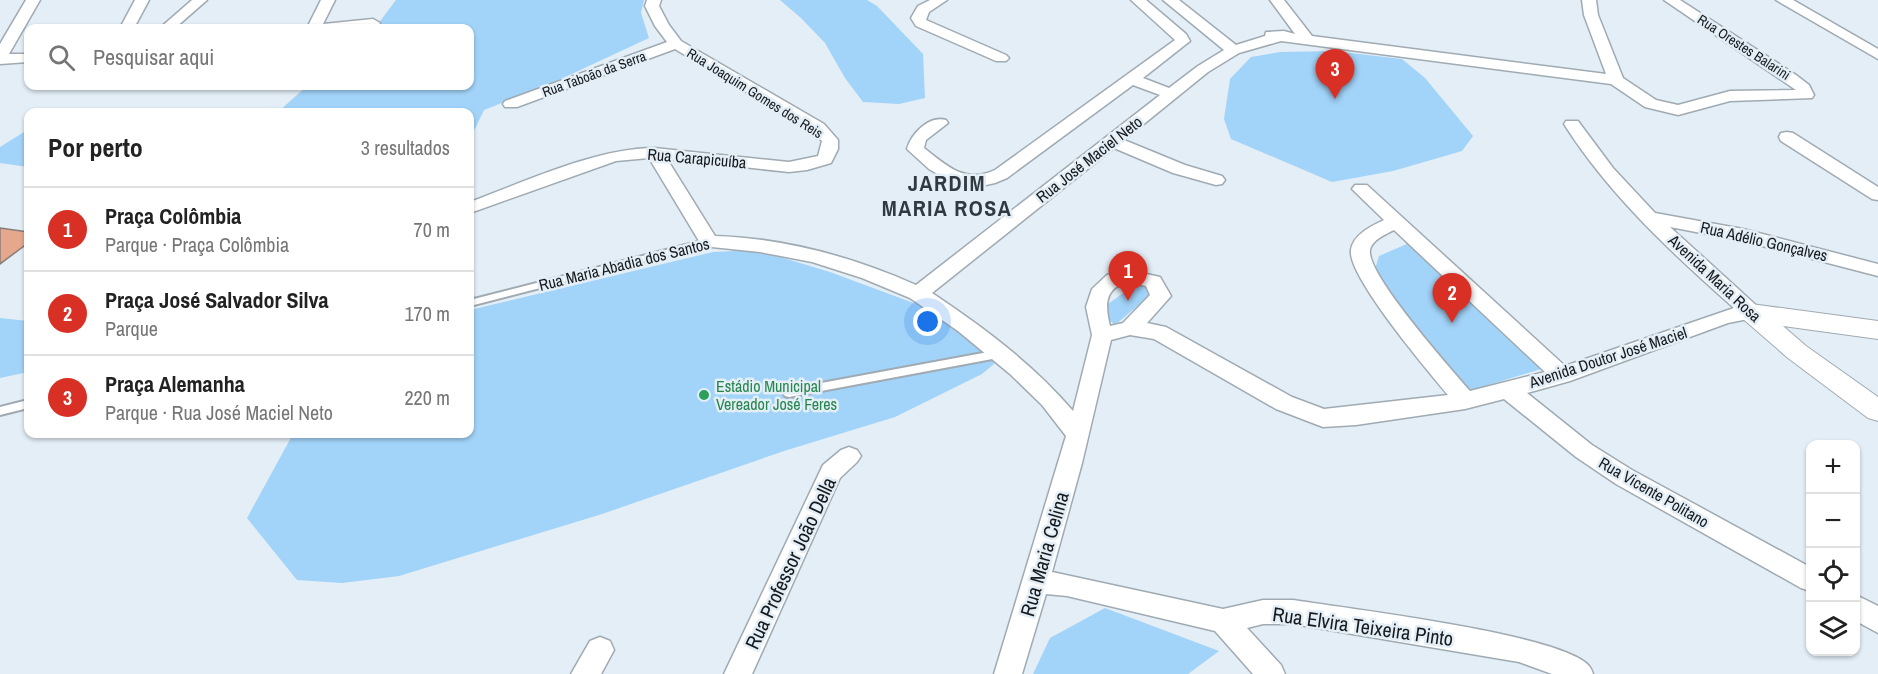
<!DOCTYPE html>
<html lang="pt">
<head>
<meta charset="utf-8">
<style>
	:root { --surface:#fff; --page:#f2f2f2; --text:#222; --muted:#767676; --line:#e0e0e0; --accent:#d93025 }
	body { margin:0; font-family:"Archivo Narrow",sans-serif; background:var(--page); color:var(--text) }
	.controls { position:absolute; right:18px; bottom:18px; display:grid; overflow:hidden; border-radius:12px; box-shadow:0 2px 4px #0004 }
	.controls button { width:54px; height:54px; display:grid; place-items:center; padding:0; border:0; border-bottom:2px solid var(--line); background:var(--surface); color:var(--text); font:30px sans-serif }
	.you { position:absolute; left:928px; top:322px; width:21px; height:21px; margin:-15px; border:4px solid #fff; border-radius:50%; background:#1a73e8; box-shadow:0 0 0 9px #1a73e833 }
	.badge { display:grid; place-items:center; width:39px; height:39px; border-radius:50%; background:var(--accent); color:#fff; font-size:20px; font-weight:700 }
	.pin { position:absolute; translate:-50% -50px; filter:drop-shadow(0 2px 3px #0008) }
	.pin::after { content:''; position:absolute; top:32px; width:21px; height:18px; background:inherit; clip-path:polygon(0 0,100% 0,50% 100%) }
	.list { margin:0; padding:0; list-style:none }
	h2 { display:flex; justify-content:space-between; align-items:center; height:78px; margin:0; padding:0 24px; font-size:26px }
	h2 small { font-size:20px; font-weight:400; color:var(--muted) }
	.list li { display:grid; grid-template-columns:39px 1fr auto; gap:18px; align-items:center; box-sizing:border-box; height:84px; padding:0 24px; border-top:2px solid var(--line) }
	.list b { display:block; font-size:22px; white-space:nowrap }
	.list p { margin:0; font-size:20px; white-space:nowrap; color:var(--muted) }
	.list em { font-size:20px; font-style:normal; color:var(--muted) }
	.icon { flex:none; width:33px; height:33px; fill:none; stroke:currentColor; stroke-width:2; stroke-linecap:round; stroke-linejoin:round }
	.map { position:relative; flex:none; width:1878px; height:674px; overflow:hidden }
	.search { position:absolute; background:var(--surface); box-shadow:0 2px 4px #0004; left:24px; top:24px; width:450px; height:66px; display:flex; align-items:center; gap:15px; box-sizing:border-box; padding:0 21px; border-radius:12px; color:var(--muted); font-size:22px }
	.panel { position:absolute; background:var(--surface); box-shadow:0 2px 4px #0004; left:24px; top:108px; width:450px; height:330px; border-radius:12px }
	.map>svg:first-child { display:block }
	.green { fill:#a2d3f8 }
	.building { fill:#e5a88d; stroke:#897d78; stroke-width:1.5 }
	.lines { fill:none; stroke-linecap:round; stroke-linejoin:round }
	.service-casing { stroke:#a0aab2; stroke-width:4 }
	.minor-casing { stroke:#a0aab2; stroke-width:3 }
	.tertiary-casing { stroke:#a0aab2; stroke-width:2 }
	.service { fill:#fff; fill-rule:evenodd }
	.minor { fill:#fff; fill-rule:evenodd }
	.tertiary { fill:#fff; fill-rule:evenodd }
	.leisure-dot { fill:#2e9e5b; stroke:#e3eef6; stroke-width:2 }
	.labels { text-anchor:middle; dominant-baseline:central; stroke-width:5; stroke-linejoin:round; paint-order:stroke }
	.far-street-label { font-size:14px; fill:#171a1d; stroke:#e3eef6 }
	.street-label { font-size:16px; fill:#171a1d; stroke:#e3eef6 }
	.leisure-label { font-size:16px; fill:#27864d; stroke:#e3eef6; text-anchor:start }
	.near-street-label { font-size:20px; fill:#171a1d; stroke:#e3eef6 }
	.district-label { font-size:22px; font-weight:bold; letter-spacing:1.5px; fill:#313940; stroke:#e3eef6 }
</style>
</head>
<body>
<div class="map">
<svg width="1878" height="674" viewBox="0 0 1878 674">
	<rect width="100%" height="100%" fill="#e3eef6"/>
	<!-- green -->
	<g class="green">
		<path d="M396 0H644L641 13 649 38 548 85 484 110 470 139V112H278L307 86H470V28H375Z"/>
		<path d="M780 0H867L877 6 923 54 925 98 899 104 863 102 845 78 825 43 801 18Z"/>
		<path d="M1333 51 1402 59 1425 78 1473 136 1462 151 1393 171 1332 182 1231 139 1224 119 1230 79 1251 57 1280 52Z"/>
		<path d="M24 132H28V167L0 163V147Z"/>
		<path d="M1409 243 1541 369 1469 391 1373 276 1379 256Z"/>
		<path d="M757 250 830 272 943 314 995 363 982 374 895 417 784 451 602 514 399 576 342 583 297 580 247 518 293 434H470V310L713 252Z"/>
		<path d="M1136 284 1156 290 1115 325 1098 311Z"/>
		<path d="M0 318 28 321V372L0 378Z"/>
		<path d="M1105 608 1219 651 1188 674H1033L1050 638Z"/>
	</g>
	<!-- building -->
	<path class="building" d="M0 228 28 232V243L0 264Z"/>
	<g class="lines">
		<!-- service casing -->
		<g class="service-casing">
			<g id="service">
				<path d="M709 239 712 240 714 242 712 244 470 306V300Z"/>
				<path d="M999 350 1003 351 1004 354 1003 357 789 397 785 396 783 393 785 390 789 389Z"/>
				<path d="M28 400V408L0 415V407Z"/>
			</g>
		</g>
		<!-- minor casing -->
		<g class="minor-casing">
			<g id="minor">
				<path d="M26 0H40L9 54H28V62L0 64V44Z"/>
				<path d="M135 0H149L134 28H120Z"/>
				<path d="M192 0H207L175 28H160Z"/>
				<path d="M321 0H335L323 24 373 19 380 23 378 26 362 28H307Z"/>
				<path d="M647 0H661L659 6 669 25 681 41 824 124 838 140V149L831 163 807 170 789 172 667 159 715 236C784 238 853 257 916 285L1160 95 1133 85 1007 178 995 183 977 187 949 181 929 169 907 149C911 134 929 115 946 120L948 123 926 140 924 148C947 166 965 184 995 170L1175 40 1131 0H1146L1186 34 1190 41 1143 78 1169 88 1198 66 1224 50 1163 0H1179L1236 45 1265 36 1266 32 1284 31 1295 34 1270 0H1284L1312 36 1606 74 1584 15 1582 0H1596L1598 15 1623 78 1656 100 1678 105 1730 91 1796 90 1664 0H1680L1796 75 1809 85 1814 95 1812 98 1730 101 1678 115 1645 107 1611 84 1281 41 1239 53 1208 72 1124 140 1185 165 1222 176 1225 180 1222 184 1216 185 1173 173 1114 148 932 293C983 327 1033 364 1073 411L1092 335 1086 307 1092 289 1107 275 1128 270 1160 277 1171 296 1147 323 1166 327 1292 397 1324 409 1448 395C1429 372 1347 276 1351 250 1353 235 1371 226 1384 220L1352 189 1355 185H1367L1565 366 1734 308C1672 253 1609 195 1564 124L1566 121H1578L1613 168 1655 213 1743 229 1878 264V276L1743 241 1670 227 1758 307 1761 312 1758 317 1728 323 1570 381 1527 393 1592 445 1632 470 1810 567V591L1801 588 1616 484 1576 457 1504 399 1465 409 1356 425 1323 427 1276 409 1154 339 1130 335 1111 340 1082 463 1052 572 1223 609 1263 600H1293C1343 608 1563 634 1589 666 1591 668 1592 671 1593 674H1552L1519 662 1293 624H1263L1247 628 1281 665 1285 674H1253L1215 631 1067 596 1046 594 1022 674H994L1066 436 1042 405 1010 374 958 331 910 298 862 278 812 262 760 252 702 246 649 158 616 161 470 213V202C524 182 597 148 654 148L789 162 818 156 822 141 812 132 675 49 517 107H505L503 104 505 101 667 42 655 26 645 6ZM1394 230 1545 372 1470 391C1451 369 1366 274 1370 250 1372 240 1386 234 1394 230ZM1128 282 1146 286 1150 295 1123 323 1110 326C1105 306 1104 288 1128 282Z"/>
				<path d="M930 0H947L929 12 926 20 1006 55 1009 58 1006 61H996L916 26 911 18 918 6Z"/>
				<path d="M1776 0H1793L1878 49V59Z"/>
				<path d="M1787 132 1793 133 1878 187V200L1872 199 1781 141 1779 137 1781 133Z"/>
				<path d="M849 447 857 450 861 456 857 462 840 478 752 674H724L823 465 841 450Z"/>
				<path d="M1856 595 1878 606V633L1856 621Z"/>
				<path d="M600 637 610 641 614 650 601 674H571L590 641Z"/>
			</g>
		</g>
		<!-- tertiary casing -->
		<g class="tertiary-casing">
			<path id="tertiary" d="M1751 304 1878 321V339L1783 326 1806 346 1878 397V421L1868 418 1788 358 1742 318 1739 312 1742 306Z"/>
		</g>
		<!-- service -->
		<use href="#service" class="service"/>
		<!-- minor -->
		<use href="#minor" class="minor"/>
		<!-- tertiary -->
		<use href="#tertiary" class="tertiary"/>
	</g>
	<!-- markers -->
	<circle class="leisure-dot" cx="704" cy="395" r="6"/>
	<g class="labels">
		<!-- far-street labels -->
		<g class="far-street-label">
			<text transform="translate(1744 47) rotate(33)">Rua Orestes Balarini</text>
			<text transform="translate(594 74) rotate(-20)">Rua Taboão da Serra</text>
			<text transform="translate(755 93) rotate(32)">Rua Joaquim Gomes dos Reis</text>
		</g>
		<!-- street labels -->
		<g class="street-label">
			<text transform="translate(697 158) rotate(5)">Rua Carapicuíba</text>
			<text transform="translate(1089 159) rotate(-38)">Rua José Maciel Neto</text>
			<text transform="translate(1764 241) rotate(13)">Rua Adélio Gonçalves</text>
			<text transform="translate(624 264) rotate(-14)">Rua Maria Abadia dos Santos</text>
			<text transform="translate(1715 278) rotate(43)">Avenida Maria Rosa</text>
			<text transform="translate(1608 357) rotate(-18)">Avenida Doutor José Maciel</text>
			<text transform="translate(1654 492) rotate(30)">Rua Vicente Politano</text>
		</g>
		<!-- leisure labels -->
		<g class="leisure-label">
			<text x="716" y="386">Estádio Municipal<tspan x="716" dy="18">Vereador José Feres</tspan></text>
		</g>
		<!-- near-street labels -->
		<g class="near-street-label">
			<text transform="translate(1044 554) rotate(-74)">Rua Maria Celina</text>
			<text transform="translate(790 563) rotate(-65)">Rua Professor João Della</text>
			<text transform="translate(1363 626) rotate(8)">Rua Elvira Teixeira Pinto</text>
		</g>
		<!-- district labels -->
		<g class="district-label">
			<text x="947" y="183">JARDIM<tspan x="947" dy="25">MARIA ROSA</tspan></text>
		</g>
	</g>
</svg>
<div class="controls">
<button>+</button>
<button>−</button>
<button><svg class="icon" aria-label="locate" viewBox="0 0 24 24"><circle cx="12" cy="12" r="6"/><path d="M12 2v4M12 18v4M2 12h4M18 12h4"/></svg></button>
<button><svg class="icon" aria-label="layers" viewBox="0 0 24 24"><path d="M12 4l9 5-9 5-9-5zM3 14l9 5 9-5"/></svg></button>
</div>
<div class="you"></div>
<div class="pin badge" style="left:1128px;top:301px">1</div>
<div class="pin badge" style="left:1452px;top:323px">2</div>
<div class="pin badge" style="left:1335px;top:99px">3</div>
<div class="search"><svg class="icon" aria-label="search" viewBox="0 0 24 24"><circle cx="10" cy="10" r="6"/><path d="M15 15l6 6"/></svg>Pesquisar aqui</div>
<section class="panel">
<h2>Por perto<small>3 resultados</small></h2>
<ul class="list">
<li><span class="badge">1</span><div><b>Praça Colômbia</b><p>Parque · Praça Colômbia</p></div><em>70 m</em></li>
<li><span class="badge">2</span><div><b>Praça José Salvador Silva</b><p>Parque</p></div><em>170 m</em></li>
<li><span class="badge">3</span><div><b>Praça Alemanha</b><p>Parque · Rua José Maciel Neto</p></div><em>220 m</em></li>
</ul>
</section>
</div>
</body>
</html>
